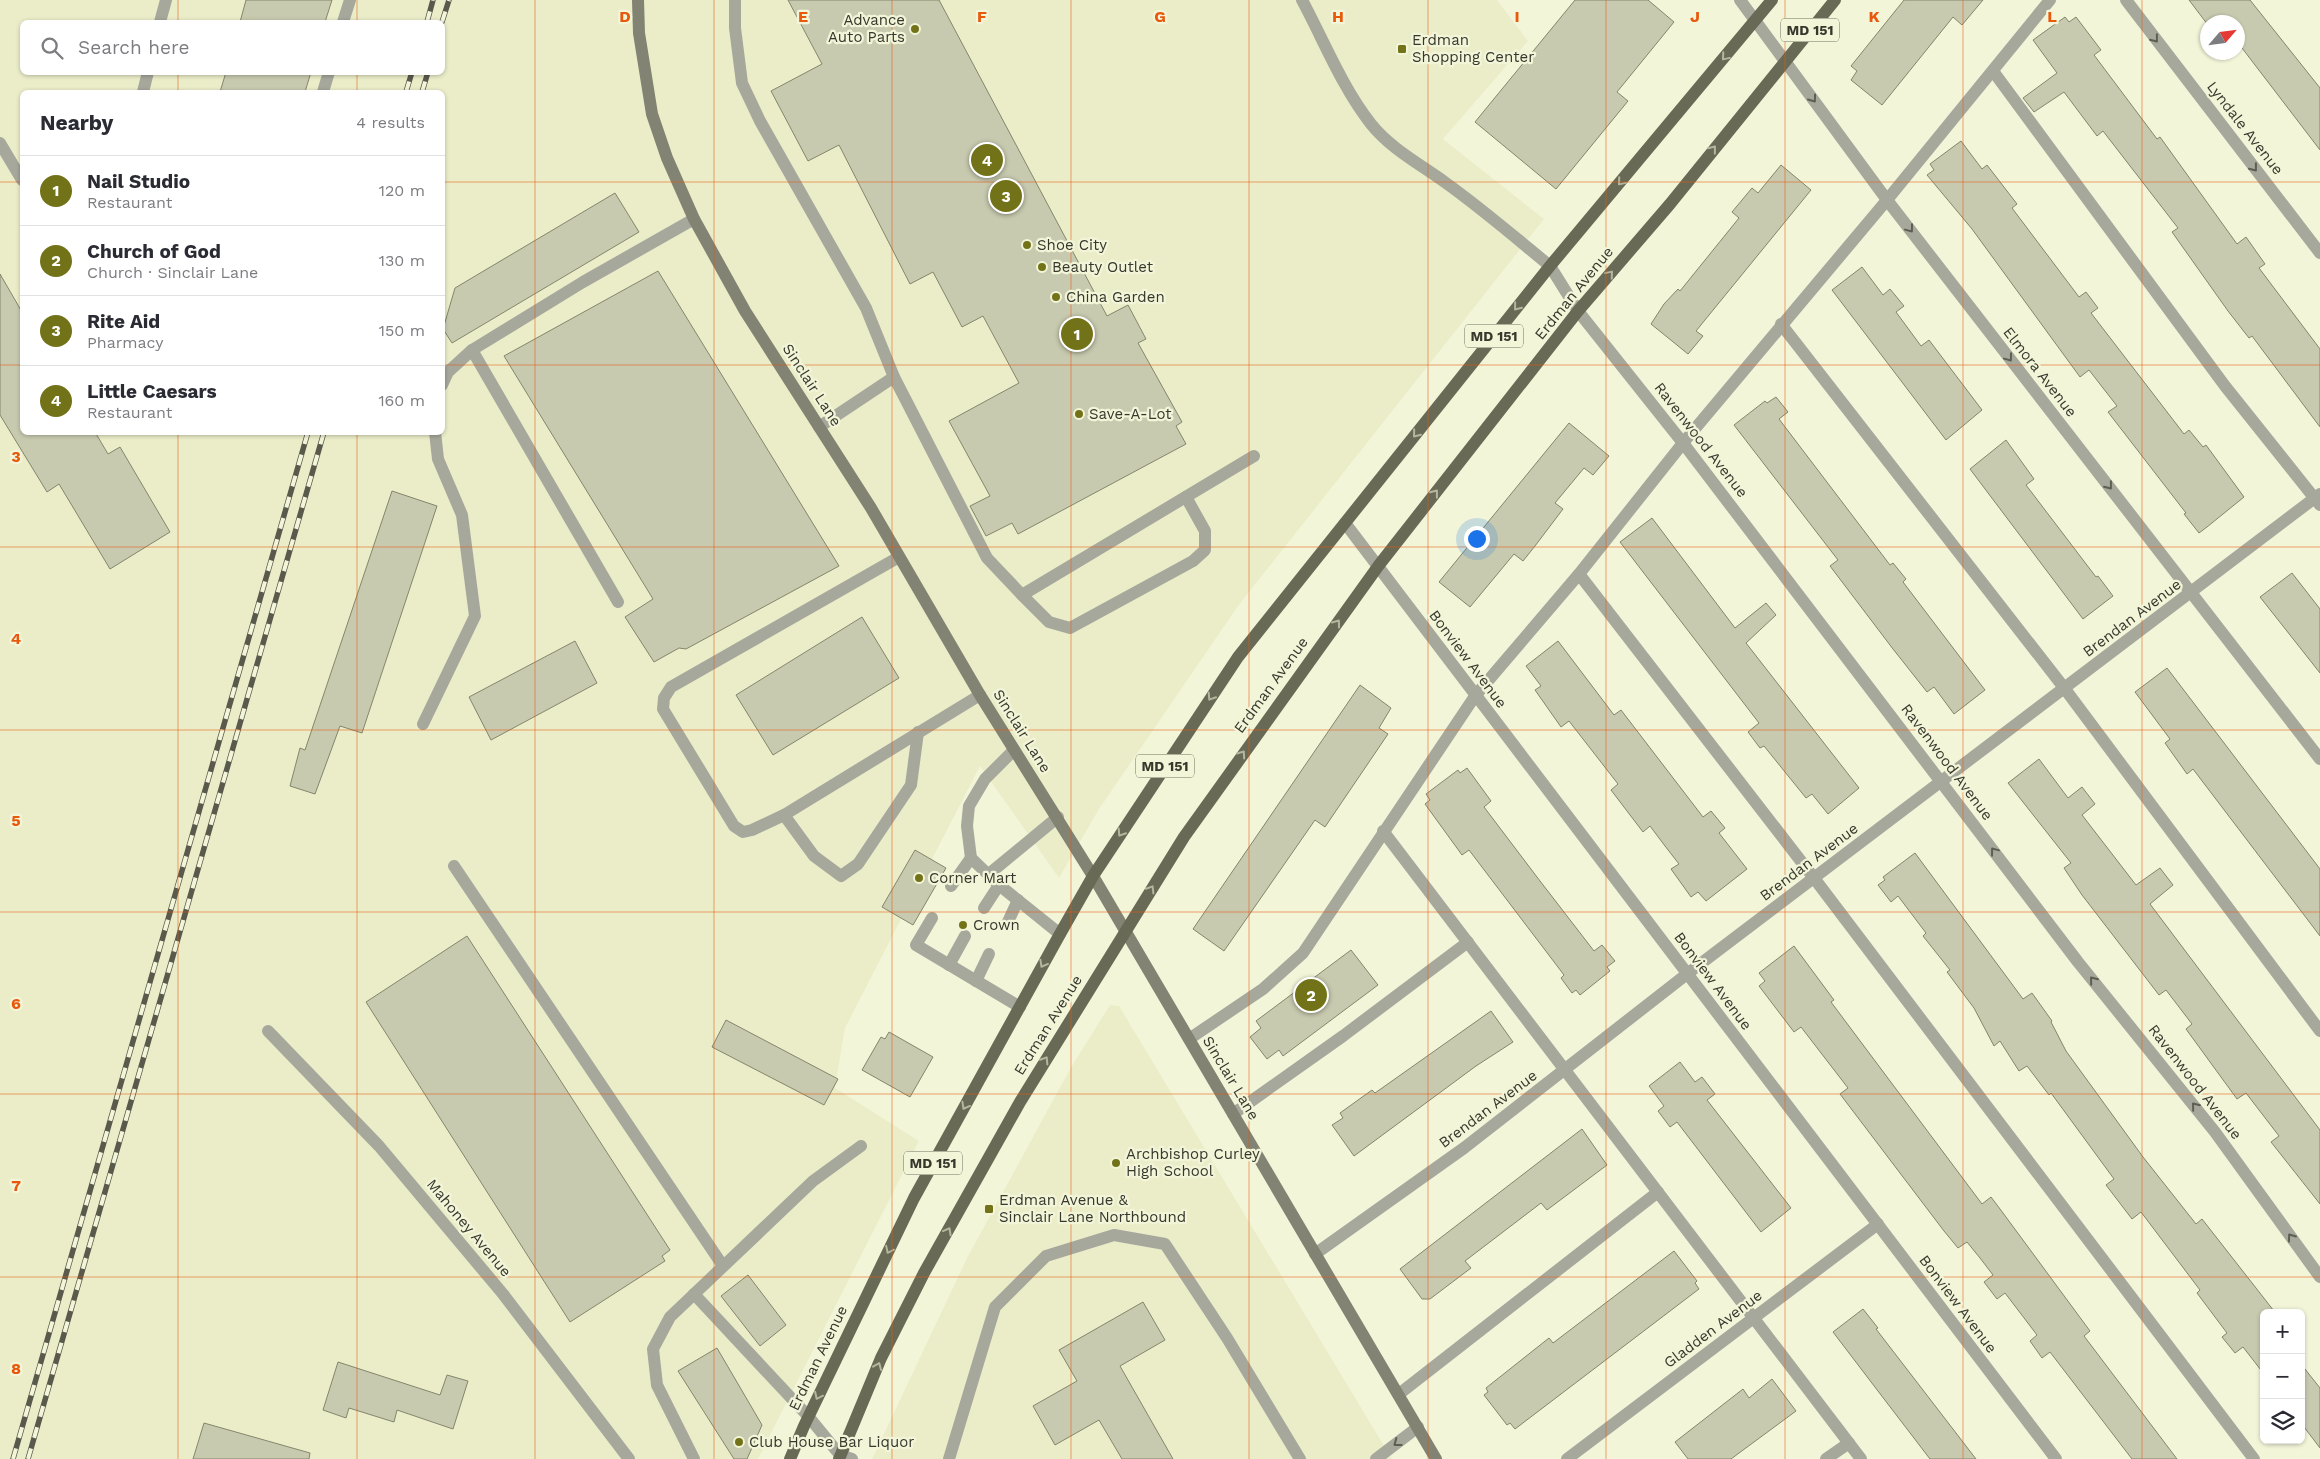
<!DOCTYPE html>
<html lang="en">
<head>
<meta charset="utf-8">
<style>
	:root { --surface:#fff; --page:#f7f7f7; --text:#2b2b33; --muted:#7c7c81; --line:#e1e1e2; --accent:#727318 }
	body { margin:0; font-family:"Work Sans",sans-serif; background:var(--page); color:var(--text) }
	.controls { position:absolute; right:15px; bottom:15px; display:grid; overflow:hidden; border-radius:8px; box-shadow:0 1px 4px #0004 }
	.controls button { width:45px; height:45px; display:grid; place-items:center; padding:0; border:0; border-bottom:1px solid var(--line); background:var(--surface); color:var(--text); font:25px sans-serif }
	.compass { position:absolute; left:2200px; top:15px; width:45px; height:45px; border-radius:50%; background:var(--surface); box-shadow:0 1px 4px #0004; rotate:62deg }
	.you { position:absolute; left:1476px; top:538px; width:18px; height:18px; margin:-12px; border:4px solid #fff; border-radius:50%; background:#1a73e8; box-shadow:0 0 0 8px #1a73e833 }
	.badge { display:grid; place-items:center; width:32px; height:32px; border-radius:50%; background:var(--accent); color:#fff; font-size:16px; font-weight:700 }
	.pin { position:absolute; translate:-50% -50%; border:2px solid #fff; box-shadow:0 1px 5px #0006 }
	.list { margin:0; padding:0; list-style:none }
	h2 { display:flex; justify-content:space-between; align-items:center; height:65px; margin:0; padding:0 20px; font-size:21px }
	h2 small { font-size:16px; font-weight:400; color:var(--muted) }
	.list li { display:grid; grid-template-columns:32px 1fr auto; gap:15px; align-items:center; box-sizing:border-box; height:70px; padding:0 20px; border-top:1px solid var(--line) }
	.list b { display:block; font-size:19px; white-space:nowrap }
	.list p { margin:0; font-size:16px; white-space:nowrap; color:var(--muted) }
	.list em { font-size:16px; font-style:normal; color:var(--muted) }
	.icon { flex:none; width:28px; height:28px; fill:none; stroke:currentColor; stroke-width:2; stroke-linecap:round; stroke-linejoin:round }
	.map { position:relative; flex:none; width:2320px; height:1459px; overflow:hidden }
	.search { position:absolute; background:var(--surface); box-shadow:0 1px 4px #0004; left:20px; top:20px; width:425px; height:55px; display:flex; align-items:center; gap:12px; box-sizing:border-box; padding:0 18px; border-radius:8px; color:var(--muted); font-size:19px }
	.panel { position:absolute; background:var(--surface); box-shadow:0 1px 4px #0004; left:20px; top:90px; width:425px; height:345px; border-radius:8px }
	.map>svg:first-child { display:block }
	.built { fill:#ebedc9; fill-rule:evenodd }
	.building { fill:#c8caaf; stroke:#84866c }
	.lines { fill:none; stroke-linecap:round; stroke-linejoin:round }
	.service { stroke:#a7a89c; stroke-width:12 }
	.minor { stroke:#a7a89c; stroke-width:12 }
	.secondary { stroke:#828372; stroke-width:12 }
	.primary { stroke:#686a55; stroke-width:12 }
	.rail-casing { stroke:#595a4c; stroke-width:5.5 }
	.rail { stroke:#f3f5d9; stroke-width:4; stroke-dasharray:11; stroke-linecap:butt }
	.oneway { stroke:#5e5f53 }
	.oneway2 { stroke:#b4b69e }
	.grid { fill:none; stroke:#e8590c; stroke-width:1; stroke-opacity:0.55 }
	.poi-dot { fill:#727318; stroke:#f3f5d9; stroke-width:2 }
	.labels { text-anchor:middle; dominant-baseline:central; stroke-width:4.5; stroke-linejoin:round; paint-order:stroke }
	.shield { fill:#f3f5d9; stroke:#6f7060; stroke-width:1 }
	.shield-label { font-size:14px; font-weight:bold; fill:#37372c }
	.poi-label { font-size:15px; fill:#37372c; stroke:#f3f5d9; text-anchor:start }
	.street-label { font-size:15px; fill:#37372c; stroke:#f3f5d9 }
	.grid-label { font-size:16px; text-anchor:middle; font-weight:bold; fill:#e8590c; stroke:#f3f5d9; stroke-width:4.5; stroke-linejoin:round; paint-order:stroke }
</style>
</head>
<body>
<div class="map">
<svg width="2320" height="1459" viewBox="0 0 2320 1459">
	<rect width="100%" height="100%" fill="#f3f5d9"/>
	<!-- built -->
	<g class="built">
		<path d="M0 0H1497L1528 41 1443 139 1544 219 1238 606 1099 809 1059 878 980 766 845 1028 835 1088 919 1141 758 1459H0ZM22 22H442V72H22ZM22 92H442V432H22Z"/>
		<path d="M1110 1005 1119 1006 1392 1459H872L967 1258 1070 1069Z"/>
	</g>
	<!-- building -->
	<g class="building">
		<path d="M246 0H332L325 22H240Z"/>
		<path d="M788 0H939L1107 316 1128 305 1146 339 1138 343 1182 422 1176 426 1186 444 1018 534 1012 523 986 536 970 506 990 496 949 421 1019 383 983 316 962 327 933 272 910 284 839 145 808 161 771 91 822 64Z"/>
		<path d="M1575 0H1648L1674 22 1617 92 1628 101 1556 189 1475 122Z"/>
		<path d="M1904 0H1983L1962 25 1953 17 1882 105 1851 80 1857 71 1851 66Z"/>
		<path d="M2189 0H2250L2320 88V150L2242 48 2238 50V22H2208V25Z"/>
		<path d="M2065 17 2069 22 2076 17 2101 50 2094 55 2157 139 2160 137 2237 244 2246 237 2265 264 2259 268 2320 349V427L2252 336 2249 338 2228 311 2172 232 2178 228 2103 131 2097 136 2064 92 2034 112 2023 98 2057 73 2033 40Z"/>
		<path d="M226 72H311L305 92H220Z"/>
		<path d="M1961 141 1982 169 1987 165 2017 204 2012 208 2079 297 2086 292 2098 308 2091 313 2184 434 2189 430 2203 447 2206 445 2244 497 2207 527 2199 533 2184 514 2186 513 2108 412 2117 406 2089 370 2080 377 1972 229 1927 175 1934 170 1930 164Z"/>
		<path d="M1781 165 1811 190 1696 331 1703 336 1688 354 1651 324 1664 304 1678 289 1680 291 1739 218 1732 212 1752 188 1758 193Z"/>
		<path d="M615 193 639 232 452 343 443 329 455 288Z"/>
		<path d="M1862 267 1883 295 1890 289 1904 306 1896 312 1921 346 1929 340 1982 410 1946 440 1832 290Z"/>
		<path d="M658 271 839 566 686 649 679 648 654 662 625 617 653 599 504 356Z"/>
		<path d="M0 274 22 312V432H95L108 454 120 447 170 532 110 569 59 484 47 492 0 415Z"/>
		<path d="M1776 397 1788 412 1779 419 1890 565 1893 563 1906 579 1903 582 1985 690 1954 714 1934 687 1927 692 1893 649 1830 566 1838 560 1734 425 1765 401 1767 403Z"/>
		<path d="M1569 423 1609 456 1593 475 1584 468 1555 503 1563 509 1535 546 1523 561 1514 554 1470 607 1439 582Z"/>
		<path d="M2006 440 2034 479 2026 485 2096 577 2098 576 2113 596 2083 619 1970 469Z"/>
		<path d="M392 491 437 506 362 733 340 726 315 794 290 786 300 748 305 750Z"/>
		<path d="M1652 518 1735 628 1766 603 1776 615 1746 643 1859 788 1828 814 1812 794 1806 798 1764 746 1760 748 1748 732 1759 723 1620 542Z"/>
		<path d="M2292 573 2320 609V673L2260 597Z"/>
		<path d="M862 617 899 678 773 755 736 695Z"/>
		<path d="M575 641 597 683 491 740 469 697Z"/>
		<path d="M1558 641 1614 715 1621 710 1703 817 1711 811 1725 828 1719 833 1747 869 1706 901 1698 892 1691 897 1671 869 1679 864 1665 846 1650 826 1643 832 1611 790 1618 784 1569 721 1561 727 1535 690 1541 686 1526 666Z"/>
		<path d="M2167 668 2320 869V936L2193 769 2187 774 2165 743 2170 739 2135 692Z"/>
		<path d="M1360 685 1391 708 1379 728 1388 734 1325 827 1315 820 1224 951 1193 929Z"/>
		<path d="M2039 759 2068 798 2082 787 2095 804 2082 815 2136 885 2160 868 2173 885 2150 904 2320 1130V1204L2271 1142 2279 1136 2246 1093 2237 1099 2186 1029 2192 1024 2166 990 2159 995 2082 895 2064 868 2071 863 2008 783Z"/>
		<path d="M1467 768 1491 801 1484 807 1540 881 1594 951 1602 945 1615 961 1607 967 1610 971 1580 995 1576 990 1572 993 1561 978 1564 975 1469 850 1462 855 1425 804 1430 800 1426 794 1458 770 1460 773Z"/>
		<path d="M915 850 946 868 913 925 882 907Z"/>
		<path d="M1915 853 2023 999 2032 993 2052 1021 2051 1022 2066 1051 2143 1157 2196 1224 2202 1219 2274 1311 2264 1313V1374L2243 1347 2235 1353 2222 1337 2227 1333 2197 1293 2200 1290 2141 1212 2132 1219 2106 1185 2114 1179 2051 1093 2049 1095 2027 1066 2019 1071 2000 1041 1994 1046 1974 1008 1947 972 1950 970 1923 936 1926 933 1898 896 1891 902 1878 885 1885 880 1883 877Z"/>
		<path d="M467 936 670 1250 662 1256 665 1261 570 1322 366 1002Z"/>
		<path d="M1794 946 1834 1000 1831 1002 1982 1204 1991 1197 2003 1213 2090 1331 2084 1336 2177 1459H2132L2050 1352 2042 1358 2030 1341 2037 1335 2018 1310 2005 1293 1997 1299 1984 1282 1993 1275 1980 1258 1967 1242 1958 1248 1944 1231 1840 1094 1848 1088 1801 1027 1794 1032 1759 986 1765 981 1759 973Z"/>
		<path d="M1351 950 1378 985 1283 1056 1279 1050 1267 1059 1250 1037 1261 1028 1256 1021Z"/>
		<path d="M1491 1011 1513 1042 1476 1066 1354 1156 1332 1125 1343 1118 1340 1113 1372 1090 1375 1093Z"/>
		<path d="M726 1020 838 1079 824 1105 712 1047Z"/>
		<path d="M889 1032 933 1057 910 1097 862 1070 881 1037 885 1039Z"/>
		<path d="M1680 1062 1695 1082 1702 1077 1715 1094 1707 1100 1791 1208 1761 1232 1677 1122 1670 1127 1658 1111 1664 1106 1649 1086Z"/>
		<path d="M1582 1129 1607 1165 1547 1210 1541 1203 1465 1261 1471 1268 1430 1299H1422L1400 1269Z"/>
		<path d="M1674 1251 1697 1281 1695 1283 1699 1289 1515 1429 1510 1423 1507 1425 1484 1395 1488 1392 1486 1388 1549 1338 1553 1343Z"/>
		<path d="M748 1275 786 1325 760 1346 721 1296Z"/>
		<path d="M1143 1302 1165 1340 1120 1366 1173 1459H1122L1099 1420 1055 1445 1033 1406 1077 1381 1059 1350Z"/>
		<path d="M1863 1309 1878 1328 1876 1329 1976 1459H1930L1881 1395 1833 1332Z"/>
		<path d="M717 1348 762 1425 747 1459H734L678 1371Z"/>
		<path d="M338 1362 440 1395 447 1375 468 1381 453 1429 397 1410 394 1422 349 1408 346 1418 323 1410Z"/>
		<path d="M2301 1364 2320 1388V1448L2301 1423Z"/>
		<path d="M1772 1379 1796 1411 1731 1459H1688L1675 1442 1743 1389 1749 1398Z"/>
		<path d="M204 1423 310 1453 309 1459H193Z"/>
	</g>
	<g class="lines">
		<!-- service -->
		<g class="service">
			<path d="M735 0V28L742 83 760 121 866 308 894 377 987 558 1022 595 1254 456"/>
			<path d="M1302 0C1324 41 1342 87 1371 124 1391 149 1420 164 1446 183 1481 208 1516 238 1550 266"/>
			<path d="M160 22 166 0"/>
			<path d="M343 22 350 0"/>
			<path d="M1993 71 2225 386 2320 505"/>
			<path d="M143 92 148 72"/>
			<path d="M323 92 329 72"/>
			<path d="M0 143 22 180"/>
			<path d="M1781 324 2065 689 2320 1031"/>
			<path d="M472 350 618 602"/>
			<path d="M442 385 448 372 472 350 583 282 694 219"/>
			<path d="M819 427 894 377"/>
			<path d="M899 557 671 687 664 698 663 709 734 826 743 832 752 830 784 815 980 695"/>
			<path d="M1579 574 1814 878 2254 1459"/>
			<path d="M1022 595 1049 622 1070 628 1193 561 1205 550V531L1186 497"/>
			<path d="M423 724 475 616 462 515 438 459 435 432"/>
			<path d="M1014 750 985 779 969 806 967 826 971 858 999 885 1060 934"/>
			<path d="M784 815 814 856 841 876 858 864 911 785 918 732"/>
			<path d="M1383 831 1861 1459"/>
			<path d="M454 866 723 1266"/>
			<path d="M989 874 1058 817"/>
			<path d="M951 886 971 858"/>
			<path d="M984 908 999 885"/>
			<path d="M932 918 916 945 1020 1007"/>
			<path d="M1007 924 1018 900"/>
			<path d="M949 965 965 936"/>
			<path d="M976 981 989 954"/>
			<path d="M268 1031 379 1146 503 1294 629 1459"/>
			<path d="M1189 1039 1263 989 1303 953 1475 696 1579 574 1683 443 1887 200 2050 0"/>
			<path d="M1233 1114 1343 1036 1468 942"/>
			<path d="M694 1294 808 1416 840 1455 852 1459"/>
			<path d="M1399 1394 1658 1192"/>
			<path d="M694 1459 657 1385 653 1349 670 1317 813 1181 861 1146"/>
			<path d="M949 1459 995 1307 1046 1256 1114 1235 1165 1244 1227 1338 1300 1459"/>
			<path d="M1376 1459 1418 1427"/>
			<path d="M1826 1459 1849 1443"/>
		</g>
		<!-- minor -->
		<g class="minor">
			<path d="M1740 0 1887 200 2320 759"/>
			<path d="M2126 0 2320 253"/>
			<path d="M1550 266 1578 311 1683 443 2078 962 2215 1132 2320 1277"/>
			<path d="M1345 523 2056 1459"/>
			<path d="M1315 1254 1464 1148 1687 974 2320 494"/>
			<path d="M1567 1459 1878 1224"/>
		</g>
		<!-- secondary -->
		<path class="secondary" d="M638 0 639 33 652 114 667 158 694 219 745 311 871 508 980 695 1093 876 1436 1459"/>
		<!-- primary -->
		<g class="primary">
			<path d="M790 1459 804 1426 914 1198 1060 934 1093 876 1238 657 1550 266 1772 0"/>
			<path d="M839 1459 881 1358 924 1273 1020 1102 1184 837 1379 565 1578 311 1670 204 1835 0"/>
		</g>
		<!-- rail casing -->
		<g class="rail-casing">
			<g id="rail">
				<path d="M427 22 433 0"/>
				<path d="M442 22 449 0"/>
				<path d="M406 92 412 72"/>
				<path d="M422 92 428 72"/>
				<path d="M13 1459 308 432"/>
				<path d="M28 1459 324 432"/>
			</g>
		</g>
		<!-- rail -->
		<use href="#rail" class="rail"/>
	</g>
	<!-- one-way arrows -->
	<defs><path id="oneway-chevron" d="M-2-3.5L2.5 0L-2 3.5" fill="none" stroke-width="1.6" stroke-linecap="round" stroke-linejoin="round" transform="scale(1.25)"/></defs>
	<g class="oneway">
		<use href="#oneway-chevron" transform="translate(2155 39) rotate(52)"/>
		<use href="#oneway-chevron" transform="translate(1813 99) rotate(54)"/>
		<use href="#oneway-chevron" transform="translate(2254 168) rotate(52)"/>
		<use href="#oneway-chevron" transform="translate(1910 229) rotate(53)"/>
		<use href="#oneway-chevron" transform="translate(2009 358) rotate(53)"/>
		<use href="#oneway-chevron" transform="translate(2109 486) rotate(52)"/>
		<use href="#oneway-chevron" transform="translate(1994 851) rotate(-127)"/>
		<use href="#oneway-chevron" transform="translate(2093 980) rotate(-129)"/>
		<use href="#oneway-chevron" transform="translate(2195 1106) rotate(-129)"/>
		<use href="#oneway-chevron" transform="translate(2291 1237) rotate(-126)"/>
		<use href="#oneway-chevron" transform="translate(1397 1443) rotate(143)"/>
	</g>
	<g class="oneway2">
		<use href="#oneway-chevron" transform="translate(1725 57) rotate(130)"/>
		<use href="#oneway-chevron" transform="translate(1713 149) rotate(-51)"/>
		<use href="#oneway-chevron" transform="translate(1621 182) rotate(130)"/>
		<use href="#oneway-chevron" transform="translate(1610 274) rotate(-50)"/>
		<use href="#oneway-chevron" transform="translate(1517 307) rotate(129)"/>
		<use href="#oneway-chevron" transform="translate(1416 434) rotate(129)"/>
		<use href="#oneway-chevron" transform="translate(1435 493) rotate(-52)"/>
		<use href="#oneway-chevron" transform="translate(1337 623) rotate(-54)"/>
		<use href="#oneway-chevron" transform="translate(1211 697) rotate(123)"/>
		<use href="#oneway-chevron" transform="translate(1242 754) rotate(-55)"/>
		<use href="#oneway-chevron" transform="translate(1121 833) rotate(123)"/>
		<use href="#oneway-chevron" transform="translate(1151 889) rotate(-58)"/>
		<use href="#oneway-chevron" transform="translate(1043 964) rotate(119)"/>
		<use href="#oneway-chevron" transform="translate(1045 1060) rotate(-58)"/>
		<use href="#oneway-chevron" transform="translate(965 1106) rotate(119)"/>
		<use href="#oneway-chevron" transform="translate(948 1231) rotate(-61)"/>
		<use href="#oneway-chevron" transform="translate(889 1250) rotate(116)"/>
		<use href="#oneway-chevron" transform="translate(878 1366) rotate(-67)"/>
		<use href="#oneway-chevron" transform="translate(818 1396) rotate(116)"/>
	</g>
	<!-- grid -->
	<path class="grid" d="M178 0V22M357 0V22M535 0V1459M714 0V1459M892 0V1459M1071 0V1459M1249 0V1459M1428 0V1459M1606 0V1459M1785 0V1459M1963 0V1459M2142 0V1459M178 72V92M357 72V92M0 182H22M442 182H2320M0 365H22M442 365H2320M178 432V1459M357 432V1459M0 547H2320M0 730H2320M0 912H2320M0 1094H2320M0 1277H2320"/>
	<!-- markers -->
	<g class="poi-dot">
		<circle cx="915" cy="29" r="5"/>
		<rect x="1397" y="44" width="10" height="10" rx="2.5"/>
		<circle cx="1027" cy="245" r="5"/>
		<circle cx="1042" cy="267" r="5"/>
		<circle cx="1056" cy="297" r="5"/>
		<circle cx="1079" cy="414" r="5"/>
		<circle cx="919" cy="878" r="5"/>
		<circle cx="963" cy="925" r="5"/>
		<circle cx="1116" cy="1163" r="5"/>
		<rect x="984" y="1204" width="10" height="10" rx="2.5"/>
		<circle cx="739" cy="1442" r="5"/>
	</g>
	<g class="labels">
		<!-- shield labels -->
		<g class="shield">
			<rect x="1781" y="18.5" width="58" height="23" rx="4"/>
			<rect x="1465" y="324.5" width="58" height="23" rx="4"/>
			<rect x="1136" y="754.5" width="58" height="23" rx="4"/>
			<rect x="904" y="1151.5" width="58" height="23" rx="4"/>
		</g>
		<g class="shield-label">
			<text x="1810" y="30">MD 151</text>
			<text x="1494" y="336">MD 151</text>
			<text x="1165" y="766">MD 151</text>
			<text x="933" y="1163">MD 151</text>
		</g>
		<!-- poi labels -->
		<g class="poi-label">
			<text x="905" y="20" text-anchor="end">Advance<tspan x="905" dy="17">Auto Parts</tspan></text>
			<text x="1412" y="40">Erdman<tspan x="1412" dy="17">Shopping Center</tspan></text>
			<text x="1037" y="245">Shoe City</text>
			<text x="1052" y="267">Beauty Outlet</text>
			<text x="1066" y="297">China Garden</text>
			<text x="1089" y="414">Save-A-Lot</text>
			<text x="929" y="878">Corner Mart</text>
			<text x="973" y="925">Crown</text>
			<text x="1126" y="1154">Archbishop Curley<tspan x="1126" dy="17">High School</tspan></text>
			<text x="999" y="1200">Erdman Avenue &amp;<tspan x="999" dy="17">Sinclair Lane Northbound</tspan></text>
			<text x="749" y="1442">Club House Bar Liquor</text>
		</g>
		<!-- street labels -->
		<g class="street-label">
			<text transform="translate(2245 128) rotate(52)">Lyndale Avenue</text>
			<text transform="translate(1574 293) rotate(-51)">Erdman Avenue</text>
			<text transform="translate(2040 372) rotate(52)">Elmora Avenue</text>
			<text transform="translate(812 385) rotate(57)">Sinclair Lane</text>
			<text transform="translate(1701 440) rotate(52)">Ravenwood Avenue</text>
			<text transform="translate(2132 618) rotate(-37)">Brendan Avenue</text>
			<text transform="translate(1468 659) rotate(53)">Bonview Avenue</text>
			<text transform="translate(1271 685) rotate(-54)">Erdman Avenue</text>
			<text transform="translate(1022 731) rotate(58)">Sinclair Lane</text>
			<text transform="translate(1947 762) rotate(53)">Ravenwood Avenue</text>
			<text transform="translate(1809 862) rotate(-37)">Brendan Avenue</text>
			<text transform="translate(1713 981) rotate(53)">Bonview Avenue</text>
			<text transform="translate(1048 1025) rotate(-58)">Erdman Avenue</text>
			<text transform="translate(1231 1078) rotate(59)">Sinclair Lane</text>
			<text transform="translate(2195 1082) rotate(52)">Ravenwood Avenue</text>
			<text transform="translate(1488 1109) rotate(-37)">Brendan Avenue</text>
			<text transform="translate(469 1228) rotate(50)">Mahoney Avenue</text>
			<text transform="translate(1958 1304) rotate(53)">Bonview Avenue</text>
			<text transform="translate(1713 1329) rotate(-37)">Gladden Avenue</text>
			<text transform="translate(818 1358) rotate(-64)">Erdman Avenue</text>
		</g>
	</g>
	<g class="grid-label">
		<text x="625" y="22">D</text>
		<text x="803" y="22">E</text>
		<text x="982" y="22">F</text>
		<text x="1160" y="22">G</text>
		<text x="1338" y="22">H</text>
		<text x="1517" y="22">I</text>
		<text x="1695" y="22">J</text>
		<text x="1874" y="22">K</text>
		<text x="2052" y="22">L</text>
		<text x="16" y="462">3</text>
		<text x="16" y="644">4</text>
		<text x="16" y="826">5</text>
		<text x="16" y="1009">6</text>
		<text x="16" y="1191">7</text>
		<text x="16" y="1374">8</text>
	</g>
</svg>
<div class="controls">
<button>+</button>
<button>−</button>
<button><svg class="icon" aria-label="layers" viewBox="0 0 24 24"><path d="M12 4l9 5-9 5-9-5zM3 14l9 5 9-5"/></svg></button>
</div>
<svg class="compass" viewBox="-18 -18 36 36"><path d="M0-13l5 13h-10z" fill="#e53935"/><path d="M0 13l5-13h-10z" fill="#7c7c81"/></svg>
<div class="you"></div>
<div class="pin badge" style="left:1077px;top:334px">1</div>
<div class="pin badge" style="left:1311px;top:995px">2</div>
<div class="pin badge" style="left:1006px;top:196px">3</div>
<div class="pin badge" style="left:987px;top:160px">4</div>
<div class="search"><svg class="icon" aria-label="search" viewBox="0 0 24 24"><circle cx="10" cy="10" r="6"/><path d="M15 15l6 6"/></svg>Search here</div>
<section class="panel">
<h2>Nearby<small>4 results</small></h2>
<ul class="list">
<li><span class="badge">1</span><div><b>Nail Studio</b><p>Restaurant</p></div><em>120 m</em></li>
<li><span class="badge">2</span><div><b>Church of God</b><p>Church · Sinclair Lane</p></div><em>130 m</em></li>
<li><span class="badge">3</span><div><b>Rite Aid</b><p>Pharmacy</p></div><em>150 m</em></li>
<li><span class="badge">4</span><div><b>Little Caesars</b><p>Restaurant</p></div><em>160 m</em></li>
</ul>
</section>
</div>
</body>
</html>
